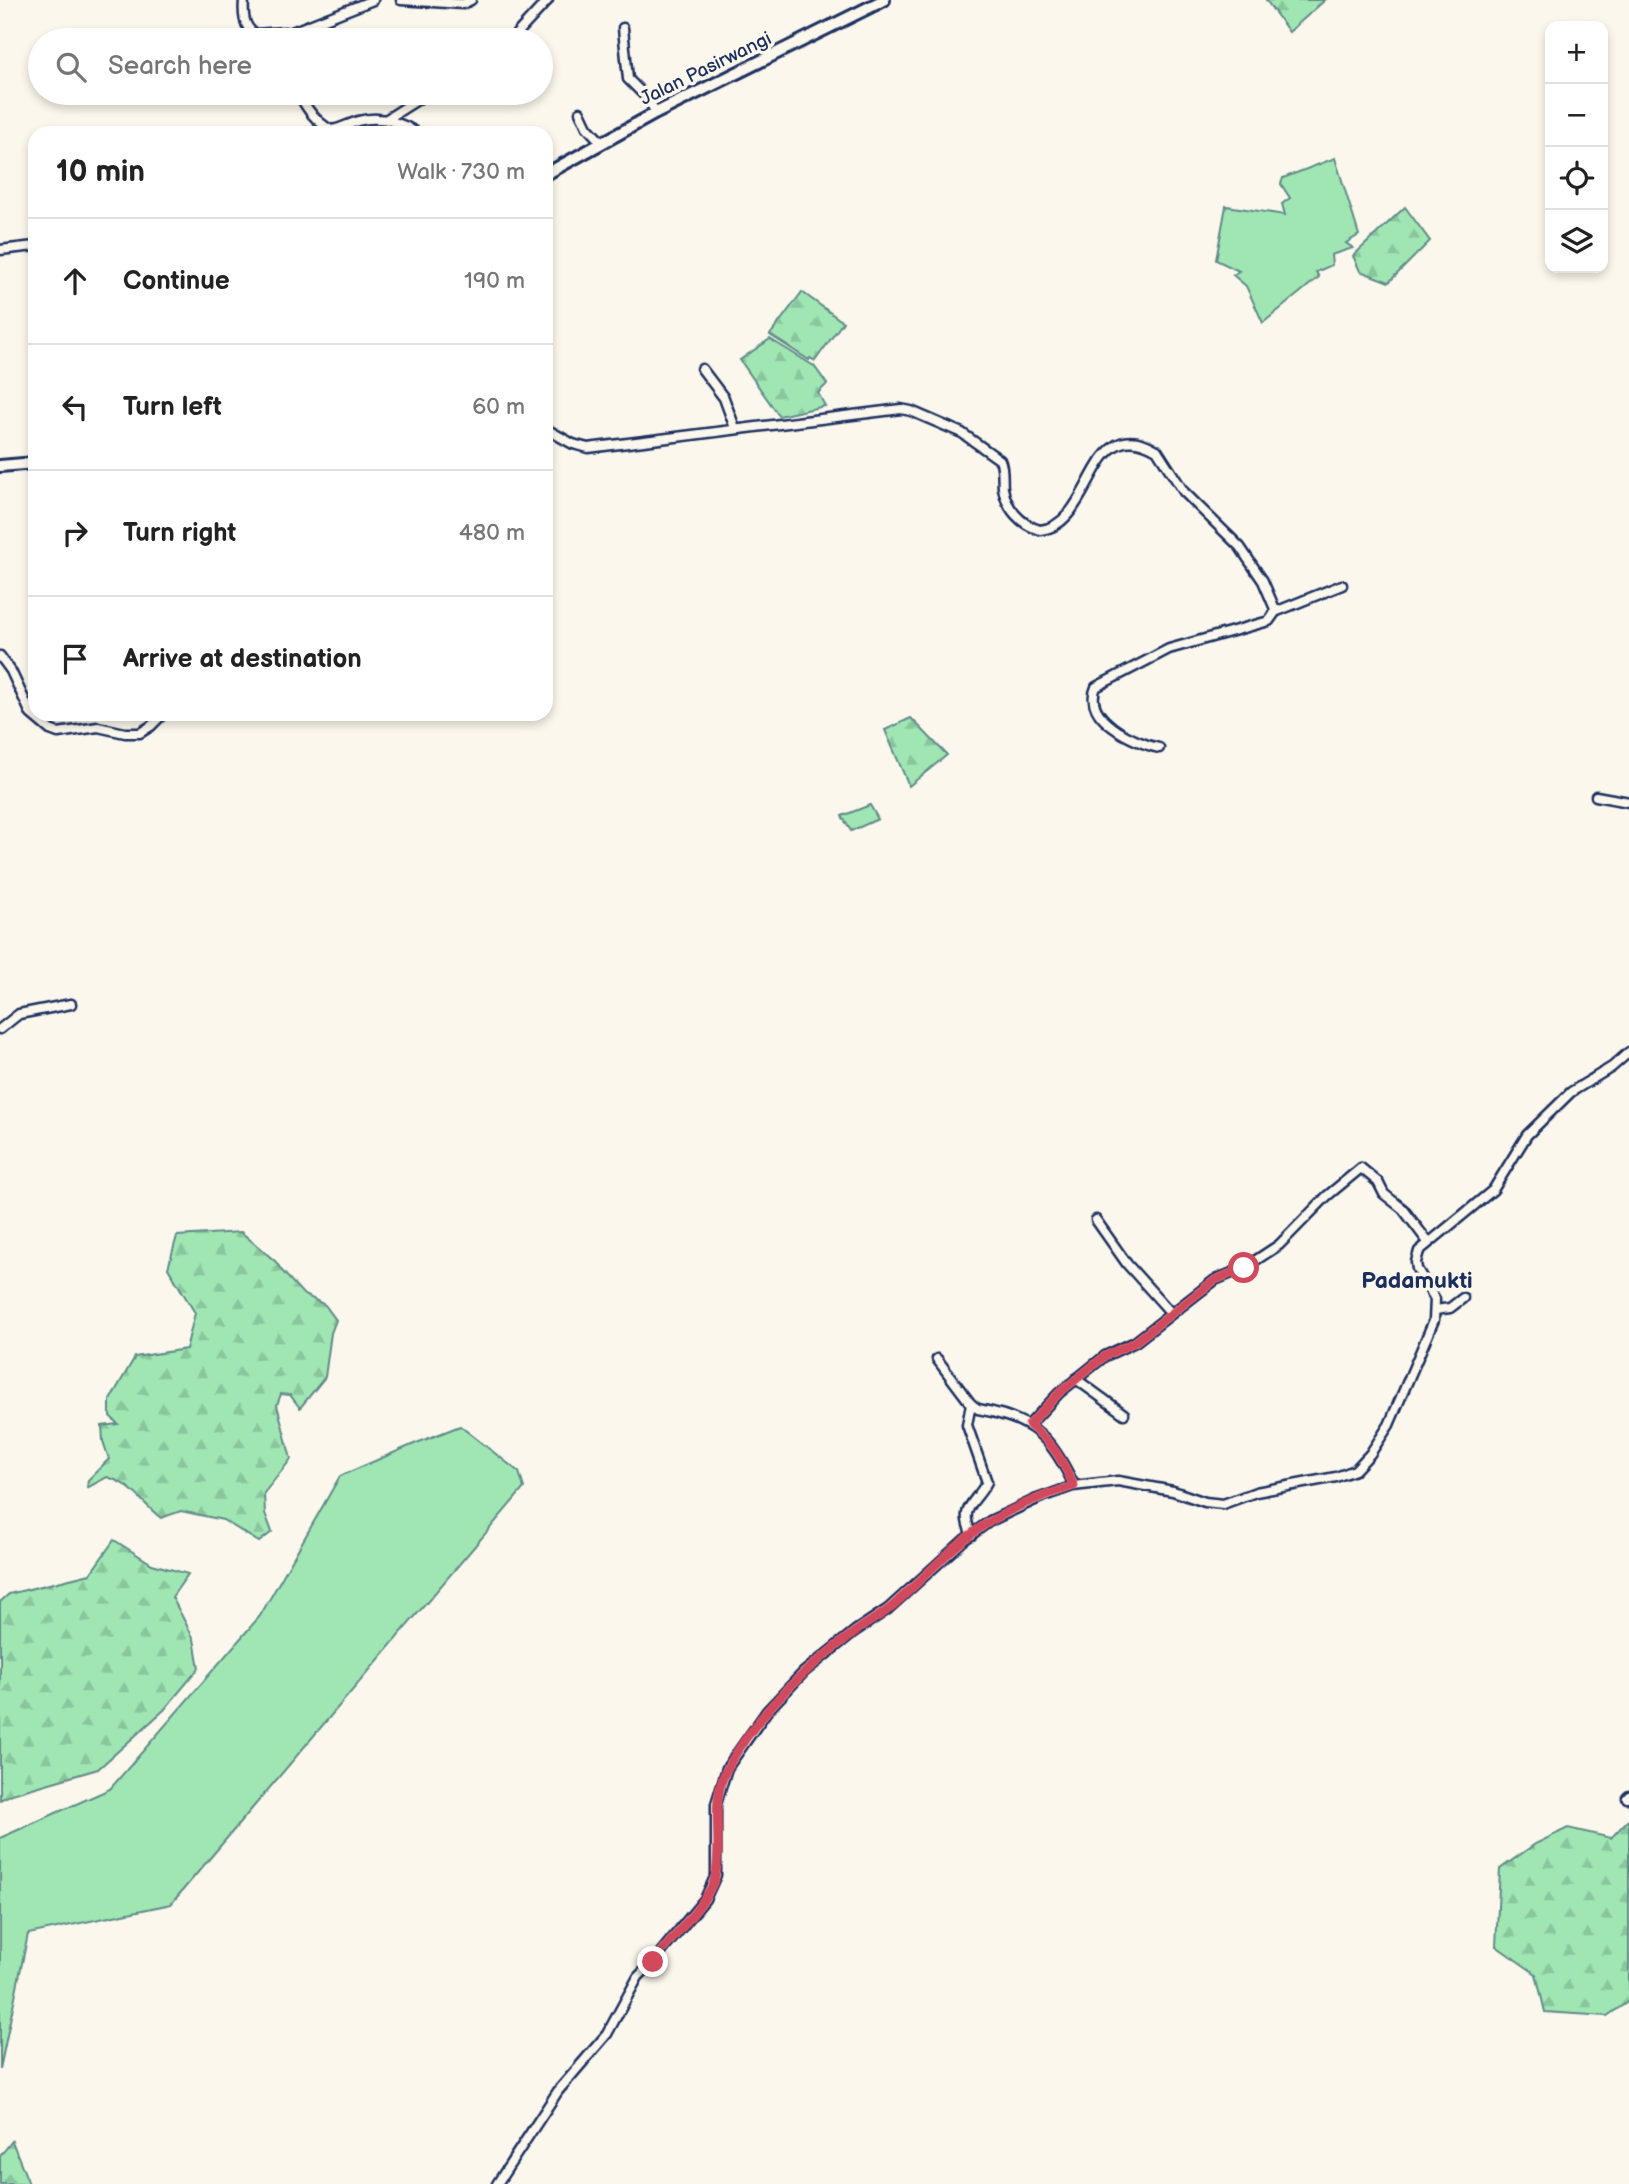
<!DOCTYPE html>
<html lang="en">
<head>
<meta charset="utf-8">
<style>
	:root { --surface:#fff; --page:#f2f2f2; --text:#222; --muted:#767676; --line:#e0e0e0 }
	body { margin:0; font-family:"Balsamiq Sans",sans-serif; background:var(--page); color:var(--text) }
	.controls { position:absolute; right:21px; top:21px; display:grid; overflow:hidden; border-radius:14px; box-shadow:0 4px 10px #0003 }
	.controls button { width:63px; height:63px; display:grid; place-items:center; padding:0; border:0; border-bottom:2px solid var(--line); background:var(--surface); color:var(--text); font:35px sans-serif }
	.stop { position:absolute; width:21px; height:21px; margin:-16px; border:5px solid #d1495b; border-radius:50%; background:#fff }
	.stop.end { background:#d1495b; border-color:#fff; box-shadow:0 2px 7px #0008 }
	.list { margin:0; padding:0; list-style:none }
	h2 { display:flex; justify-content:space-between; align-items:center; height:91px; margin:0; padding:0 28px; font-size:30px }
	h2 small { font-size:23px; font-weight:400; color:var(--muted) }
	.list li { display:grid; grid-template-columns:46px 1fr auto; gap:21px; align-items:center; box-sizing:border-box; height:126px; padding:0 28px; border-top:2px solid var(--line) }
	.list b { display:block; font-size:26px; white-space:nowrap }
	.list em { font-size:23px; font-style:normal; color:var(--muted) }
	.icon { flex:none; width:38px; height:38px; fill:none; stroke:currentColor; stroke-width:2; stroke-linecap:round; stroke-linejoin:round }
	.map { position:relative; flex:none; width:1629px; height:2184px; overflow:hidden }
	.search { position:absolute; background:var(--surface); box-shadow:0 4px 10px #0003; left:28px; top:28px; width:525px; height:77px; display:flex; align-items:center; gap:18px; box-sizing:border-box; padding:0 24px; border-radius:38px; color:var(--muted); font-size:26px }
	.panel { position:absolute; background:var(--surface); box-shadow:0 4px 10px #0003; left:28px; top:126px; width:525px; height:595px; border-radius:21px }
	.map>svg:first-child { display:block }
	.grass { fill:#a0e6b3; stroke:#5e8a88; stroke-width:2 }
	.forest { fill:url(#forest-firs); stroke:#5e8a88; stroke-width:2 }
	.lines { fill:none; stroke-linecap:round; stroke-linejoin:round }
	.street-casing { stroke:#1b2f5e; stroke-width:13 }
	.secondary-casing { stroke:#1b2f5e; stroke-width:16 }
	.street { stroke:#fbf7ec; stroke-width:8 }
	.secondary { stroke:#fbf7ec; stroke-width:10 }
	.route { stroke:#d1495b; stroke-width:9 }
	.labels { text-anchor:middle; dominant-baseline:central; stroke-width:7; stroke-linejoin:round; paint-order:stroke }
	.street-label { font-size:19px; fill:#1b2f5e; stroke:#fbf7ec }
	.quarter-label { font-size:23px; font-weight:bold; fill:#1b2f5e; stroke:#fbf7ec }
</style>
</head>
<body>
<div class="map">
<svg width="1629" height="2184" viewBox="0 0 1629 2184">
	<defs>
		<pattern id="forest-firs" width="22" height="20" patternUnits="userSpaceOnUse" patternTransform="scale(1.75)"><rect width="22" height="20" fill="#a0e6b3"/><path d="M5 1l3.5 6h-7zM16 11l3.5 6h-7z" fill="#89c69c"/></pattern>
	</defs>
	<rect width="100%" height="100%" fill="#fbf7ec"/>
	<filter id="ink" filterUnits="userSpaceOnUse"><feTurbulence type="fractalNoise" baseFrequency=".0143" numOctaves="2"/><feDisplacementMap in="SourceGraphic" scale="14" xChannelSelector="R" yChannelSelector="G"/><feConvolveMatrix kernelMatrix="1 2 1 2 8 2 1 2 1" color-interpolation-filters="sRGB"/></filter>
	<g filter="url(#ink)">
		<!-- grass -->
		<g class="grass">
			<path d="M1335 158 1359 235 1346 243 1353 248 1331 255 1332 265 1316 272 1319 277 1263 323 1246 286 1233 275 1239 271 1216 260 1226 206 1285 215 1282 204 1290 198 1281 184 1283 178Z"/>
			<path d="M870 805 878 819 851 831 842 816Z"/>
			<path d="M460 1426 519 1472 524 1488 171 1904 28 1934 0 2069V1838L110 1789 260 1616 340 1476 414 1444Z"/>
		</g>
		<!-- forest -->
		<g class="forest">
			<path d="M1266 0H1325L1289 32Z"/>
			<path d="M1405 207 1430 241 1389 282 1360 271 1353 256Z"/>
			<path d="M802 292 843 322 815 361 810 358 809 360 770 335Z"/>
			<path d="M770 339 814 366 827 384 818 393 825 406 779 416 740 360Z"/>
			<path d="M911 718 947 755 909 786 885 730Z"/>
			<path d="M241 1232 276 1262 282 1271 303 1294 325 1305 336 1320 331 1333 325 1377 300 1408 290 1395 281 1394 277 1405 291 1459 264 1493 265 1513 272 1532 259 1542 223 1520 181 1511 161 1518C140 1502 134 1485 107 1477L87 1488 88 1480 109 1459 103 1441 102 1426 118 1424 110 1416V1400L135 1357 186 1349 195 1313 168 1268 177 1236Z"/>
			<path d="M114 1540 152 1564 188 1574 172 1597 194 1639 199 1668 164 1710 98 1769 12 1794 0 1800V1602L9 1594 90 1574Z"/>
			<path d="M1629 1819V2001L1607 2016 1545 2012 1536 1974 1496 1946 1500 1869 1535 1844 1568 1828 1611 1838Z"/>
			<path d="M12 2141 29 2184H0V2156Z"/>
		</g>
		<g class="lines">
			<!-- street casing -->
			<g class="street-casing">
				<g id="street">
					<path d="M244 0C243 13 243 27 255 34L285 32 289 33 292 40"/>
					<path d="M401 0 463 4 471 0"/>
					<path d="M623 28 628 79 648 99 656 113"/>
					<path d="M289 33 373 0"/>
					<path d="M511 40 548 0"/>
					<path d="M299 93C306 109 315 121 331 130 341 129 348 124 358 121 380 115 399 121 417 133"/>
					<path d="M580 112 587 127 601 142"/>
					<path d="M387 119 428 93"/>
					<path d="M314 133 331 130"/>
					<path d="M0 250 35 246"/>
					<path d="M702 369 724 398 735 428"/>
					<path d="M546 429 573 444 588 448 901 409 911 411 962 433 1000 460C1004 469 1002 479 1003 488 1006 508 1021 525 1040 530 1095 525 1088 409 1157 450L1184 492 1240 547 1263 581 1275 609 1274 614 1269 621 1169 649 1096 687C1082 719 1135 743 1159 748"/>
					<path d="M1275 612 1342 585"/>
					<path d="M0 656 11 671 31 714 50 730 58 733 98 727 125 733H140L151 726 163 714"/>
					<path d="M1596 796 1629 802"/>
					<path d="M0 1029 19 1014 71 1004"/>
					<path d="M1096 1220 1127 1264 1171 1313"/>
					<path d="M1435 1310 1450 1308 1463 1298"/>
					<path d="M937 1359 971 1404 978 1409C1034 1419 1050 1436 1074 1485"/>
					<path d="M1076 1379 1124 1414"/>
					<path d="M971 1404 967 1425 987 1482C975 1504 958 1507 972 1535"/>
					<path d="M1029 1425 1059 1393 1105 1356 1135 1342 1215 1280 1244 1268 1279 1245 1327 1196 1361 1168 1378 1182 1384 1194 1403 1209 1428 1242"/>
					<path d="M1627 1798 1629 1796"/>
					<path d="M497 2184 558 2091 607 2034 638 1977 653 1962 705 1899 716 1875V1804L727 1768 767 1711 804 1672 855 1631 888 1609 964 1540 990 1521 1037 1499 1073 1486 1118 1481 1173 1491 1205 1502 1223 1504 1256 1492 1336 1477 1355 1470 1370 1454 1389 1425 1434 1320 1435 1299 1417 1269 1416 1262 1419 1251 1493 1190 1527 1135 1571 1092 1612 1067 1629 1052"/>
				</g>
			</g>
			<!-- secondary casing -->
			<g class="secondary-casing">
				<g id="secondary">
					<path d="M546 174 656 113 884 0"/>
					<path d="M0 466 35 463"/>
				</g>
			</g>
			<!-- street -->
			<use href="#street" class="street"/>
			<!-- secondary -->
			<use href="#secondary" class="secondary"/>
		</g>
	</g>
	<g class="lines" filter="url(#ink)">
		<!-- route -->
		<path class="route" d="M653 1962C669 1941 710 1900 715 1877 724 1840 708 1802 728 1767 758 1712 805 1668 855 1632 866 1623 879 1617 890 1608 923 1580 953 1543 991 1521 1016 1506 1046 1494 1074 1486 1061 1458 1054 1444 1029 1425L1059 1393 1105 1356 1135 1342 1215 1280 1244 1268"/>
	</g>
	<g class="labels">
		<!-- street labels -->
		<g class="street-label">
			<text transform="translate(706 69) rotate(-26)">Jalan Pasirwangi</text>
		</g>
		<!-- quarter labels -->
		<g class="quarter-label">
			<text x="1417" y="1281">Padamukti</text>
		</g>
	</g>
</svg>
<div class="controls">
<button>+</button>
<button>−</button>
<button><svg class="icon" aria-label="locate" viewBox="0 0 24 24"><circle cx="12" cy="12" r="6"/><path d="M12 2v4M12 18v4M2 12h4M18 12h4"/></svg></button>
<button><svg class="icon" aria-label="layers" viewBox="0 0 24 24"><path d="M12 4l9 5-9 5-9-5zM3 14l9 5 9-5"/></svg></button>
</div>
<div class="stop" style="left:1244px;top:1268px"></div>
<div class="stop end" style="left:653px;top:1962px"></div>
<div class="search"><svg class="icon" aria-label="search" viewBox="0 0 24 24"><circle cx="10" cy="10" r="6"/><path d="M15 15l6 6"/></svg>Search here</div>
<section class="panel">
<h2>10 min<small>Walk · 730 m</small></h2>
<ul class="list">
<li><svg class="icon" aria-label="ahead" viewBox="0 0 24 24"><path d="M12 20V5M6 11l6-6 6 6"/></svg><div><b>Continue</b></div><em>190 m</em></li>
<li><svg class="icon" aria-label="left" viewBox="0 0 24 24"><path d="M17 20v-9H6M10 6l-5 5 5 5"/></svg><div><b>Turn left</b></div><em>60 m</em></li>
<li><svg class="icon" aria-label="right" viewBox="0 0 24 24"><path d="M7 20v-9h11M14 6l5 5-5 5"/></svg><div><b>Turn right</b></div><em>480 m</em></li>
<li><svg class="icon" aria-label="arrive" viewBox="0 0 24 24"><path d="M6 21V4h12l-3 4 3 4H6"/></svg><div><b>Arrive at destination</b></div></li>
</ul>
</section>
</div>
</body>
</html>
